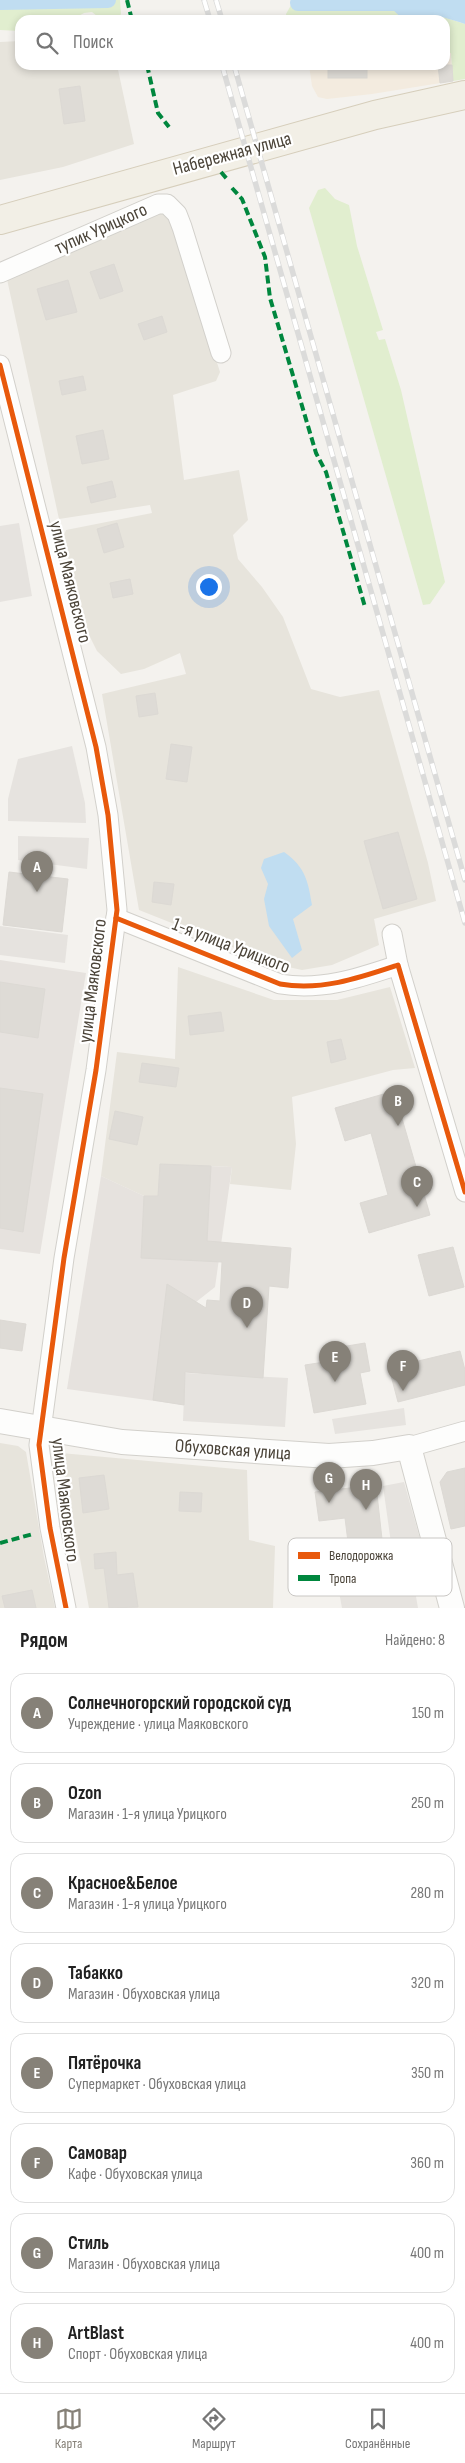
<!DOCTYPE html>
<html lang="ru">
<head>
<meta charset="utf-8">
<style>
	:root { --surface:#fff; --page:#f2f2f2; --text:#222; --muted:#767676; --line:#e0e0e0; --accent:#868178 }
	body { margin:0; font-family:"Sofia Sans Condensed",sans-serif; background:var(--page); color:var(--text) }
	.you { position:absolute; left:208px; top:586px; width:18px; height:18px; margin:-12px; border:4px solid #fff; border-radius:50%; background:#1a73e8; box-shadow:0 0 0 8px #1a73e833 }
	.badge { display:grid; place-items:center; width:32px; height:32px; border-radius:50%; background:var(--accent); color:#fff; font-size:16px; font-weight:700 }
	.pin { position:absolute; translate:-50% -41px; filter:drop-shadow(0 1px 2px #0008) }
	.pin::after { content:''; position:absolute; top:26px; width:18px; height:15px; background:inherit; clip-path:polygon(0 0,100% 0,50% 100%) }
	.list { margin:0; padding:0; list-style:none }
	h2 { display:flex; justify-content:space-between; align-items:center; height:65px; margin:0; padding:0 20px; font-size:21px }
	h2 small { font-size:16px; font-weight:400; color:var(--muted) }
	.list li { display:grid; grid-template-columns:32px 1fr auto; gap:15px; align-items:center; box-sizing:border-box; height:80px; margin:0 10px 10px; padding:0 10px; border:1px solid var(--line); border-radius:15px }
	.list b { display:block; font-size:19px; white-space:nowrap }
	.list p { margin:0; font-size:16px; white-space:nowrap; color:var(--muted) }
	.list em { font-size:16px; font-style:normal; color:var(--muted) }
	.icon { flex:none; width:28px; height:28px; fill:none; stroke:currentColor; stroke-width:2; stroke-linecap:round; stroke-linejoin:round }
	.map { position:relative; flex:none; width:465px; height:1608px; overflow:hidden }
	.search { position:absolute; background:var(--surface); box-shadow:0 2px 8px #0003; left:15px; right:15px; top:15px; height:55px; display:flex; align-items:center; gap:12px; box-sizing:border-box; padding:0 18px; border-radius:15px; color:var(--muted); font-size:19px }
	.sheet { height:785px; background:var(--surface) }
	nav { display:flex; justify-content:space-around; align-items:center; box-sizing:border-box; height:70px; border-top:1px solid var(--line); background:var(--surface); font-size:14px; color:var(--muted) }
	nav a { display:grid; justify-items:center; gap:2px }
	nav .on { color:var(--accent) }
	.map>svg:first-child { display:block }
	.residential { fill:#e7e4dc }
	.commercial { fill:#f3ebdf }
	.industrial { fill:#e6e2de }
	.green { fill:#e1eecf }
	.parking { fill:#e6e3df }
	.water { fill:#c0ddf1 }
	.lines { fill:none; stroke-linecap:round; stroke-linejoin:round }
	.canal { stroke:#c0ddf1; stroke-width:16 }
	.building { fill:#dedbd6; stroke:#dcd9d4 }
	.minor-casing { stroke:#d2d0cb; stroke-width:21 }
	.tertiary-casing { stroke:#d2d0cb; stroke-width:26 }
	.primary-casing { stroke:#d6cebb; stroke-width:30 }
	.minor { stroke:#fdfdfc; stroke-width:19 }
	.tertiary { stroke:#fdfdfc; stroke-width:24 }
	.primary { stroke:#f2efe6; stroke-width:28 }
	.rail-casing { stroke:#dbdbda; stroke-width:5.5 }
	.rail { stroke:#fff; stroke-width:4; stroke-dasharray:11; stroke-linecap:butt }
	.quiet { stroke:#00873e; stroke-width:4; stroke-dasharray:8 4; stroke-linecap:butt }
	.cycleway-casing { stroke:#fff; stroke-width:8 }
	.cycleway { stroke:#e8590c; stroke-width:5 }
	.labels { text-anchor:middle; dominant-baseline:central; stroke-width:4.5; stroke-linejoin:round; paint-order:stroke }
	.street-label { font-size:19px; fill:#4b4439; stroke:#fff }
	.key { fill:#fff; stroke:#c9c7c4; stroke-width:1 }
	.key-label { font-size:14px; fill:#4b4439 }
</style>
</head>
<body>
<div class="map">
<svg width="465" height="1608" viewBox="0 0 465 1608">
	<rect width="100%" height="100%" fill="#f4f2ee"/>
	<!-- residential -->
	<g class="residential">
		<path d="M20 41V65H117L134 144 63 167 0 180V42Z"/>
		<path d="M162 212 171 218 220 372 216 381 173 395 184 480 239 470 248 520 233 535 238 559 262 587 283 617 311 689 340 697 379 690 428 863 436 901 374 919 379 945 332 965 302 970 275 964 139 910 102 694 186 674 180 653 144 669 121 674 97 651 88 633 63 538 66 530 152 513 150 505 59 519 5 270Z"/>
		<path d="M178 967 274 1000H337L390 987 415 1068 393 1070 292 1097 296 1144 291 1190 230 1184 232 1167 211 1166 158 1196H144L101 1176 117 1052 175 1059Z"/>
		<path d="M0 1443 18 1446 26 1452 44 1557 55 1608H0Z"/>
		<path d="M61 1453 247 1470 249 1540 275 1546 273 1608H89Z"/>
	</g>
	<!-- commercial -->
	<path class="commercial" d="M445 53H451L453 81 372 94 327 99 318 97 312 86 309 65H445Z"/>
	<!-- industrial -->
	<g class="industrial">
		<path d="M0 960 86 973 40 1254 0 1249Z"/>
		<path d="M160 1164 232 1167 215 1287 196 1302 185 1373 184 1405 67 1389 101 1176 144 1196H158Z"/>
	</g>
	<!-- green -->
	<g class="green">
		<path d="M0 0H120L121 14 118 20H102L92 12 84 13 71 20H20V31L0 30Z"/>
		<path d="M294 0H395L392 8 407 20 437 15 465 24V79L453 81 451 53H445V20H287L286 14Z"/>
		<path d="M325 188 335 199 349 205 357 246 383 330 376 332 379 340 385 339 401 390 445 582 430 604 423 605 309 208 318 190Z"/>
	</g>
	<!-- parking -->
	<g class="parking">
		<path d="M19 523 32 596 0 602V526Z"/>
		<path d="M72 746 85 803 86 823 8 821V799L18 759Z"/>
		<path d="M18 836 89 838 87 869 18 860Z"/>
		<path d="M0 926 68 935 65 963 0 955Z"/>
		<path d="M185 1373 288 1378 285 1427 183 1421Z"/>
		<path d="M404 1408 406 1425 335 1434 332 1419Z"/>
		<path d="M404 1482 420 1539 391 1543 383 1486Z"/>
		<path d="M390 1549 393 1565 410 1562 418 1608H342L333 1559Z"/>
	</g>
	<!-- water -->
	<g class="water">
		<path d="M395 0H449L457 5H465V24C456 21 447 18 438 16 419 11 408 30 392 8Z"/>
		<path d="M284 852C305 867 308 880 312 905L293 919 302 950 292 958 269 926 264 899 268 884 261 868 264 859Z"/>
	</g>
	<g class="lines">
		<!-- canal -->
		<g class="canal">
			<path d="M0 2 108 0"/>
			<path d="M298 3H465"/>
		</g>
	</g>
	<!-- building -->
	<g class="building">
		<rect x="328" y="65" width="39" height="13"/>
		<path d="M438 65H452L453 81 440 83Z"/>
		<path d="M80 86 85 121 64 124 59 89Z"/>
		<path d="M114 264 123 291 100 299 90 272Z"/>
		<path d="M68 280 77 312 46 320 37 289Z"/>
		<path d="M162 316 167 332 144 340 138 324Z"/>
		<path d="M83 376 86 390 62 395 59 381Z"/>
		<path d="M103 430 109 459 82 464 76 436Z"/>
		<path d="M112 481 116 497 91 503 87 487Z"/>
		<path d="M117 523 124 547 104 553 97 529Z"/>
		<path d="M130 579 133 594 113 598 110 583Z"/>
		<path d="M155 693 158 714 139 717 136 696Z"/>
		<path d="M171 744 192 747 187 782 166 779Z"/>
		<path d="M398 832 417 899 383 909 364 841Z"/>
		<path d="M9 872 68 879 62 932 3 925Z"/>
		<path d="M154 882 174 884 171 905 152 902Z"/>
		<path d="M0 982 45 989 38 1038 0 1032Z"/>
		<path d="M221 1012 224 1031 190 1035 188 1016Z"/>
		<path d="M341 1039 346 1059 331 1063 327 1042Z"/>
		<path d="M142 1063 179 1068 176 1087 139 1082Z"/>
		<path d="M0 1088 43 1094 23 1232 0 1228Z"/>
		<path d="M394 1091 430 1215 369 1233 360 1203 388 1195 371 1133 345 1141 335 1108Z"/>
		<path d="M115 1111 143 1117 137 1145 109 1139Z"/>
		<path d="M160 1164 211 1166 207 1241 291 1248 288 1288 269 1286 263 1378 185 1372 184 1405 153 1400 167 1284 206 1308 207 1300 220 1301 222 1262 141 1258 144 1196H158Z"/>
		<path d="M453 1247 464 1287 429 1296 418 1255Z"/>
		<path d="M0 1320 26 1324 22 1351 0 1348Z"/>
		<path d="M365 1343 370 1371 360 1373 366 1404 314 1413 305 1365 344 1359 341 1347Z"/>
		<path d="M460 1351 465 1370V1385L398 1402 389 1368Z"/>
		<path d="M465 1468V1526L451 1529 440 1482 447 1472Z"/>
		<path d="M104 1475 109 1509 83 1513 79 1478Z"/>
		<path d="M376 1485 382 1539 348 1542 345 1518 319 1521 315 1492Z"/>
		<path d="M180 1492 202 1493 201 1512 179 1511Z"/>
		<path d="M116 1552 117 1575 133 1573 138 1607 109 1608 104 1568 95 1569 94 1554Z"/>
		<path d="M32 1590 36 1608H5L2 1596Z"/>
	</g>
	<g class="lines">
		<!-- minor casing -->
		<g class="minor-casing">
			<g id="minor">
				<path d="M0 273 158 204H167L177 214 182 227 221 353"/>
				<path d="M0 365 96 747 108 815 117 910 96 1070 64 1258 39 1445 50 1528 66 1608"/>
				<path d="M116 918 280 984C322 991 359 978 398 965L465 1192"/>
				<path d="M392 934 398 965"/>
				<path d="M409 1447 465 1431"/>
			</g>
		</g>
		<!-- tertiary casing -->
		<g class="tertiary-casing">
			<path id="tertiary" d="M0 1421 122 1442 329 1456 373 1453 409 1447 452 1608"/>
		</g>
		<!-- primary casing -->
		<g class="primary-casing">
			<path id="primary" d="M0 220 375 115 465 95"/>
		</g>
		<!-- minor -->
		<use href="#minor" class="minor"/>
		<!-- tertiary -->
		<use href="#tertiary" class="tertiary"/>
		<!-- primary -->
		<use href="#primary" class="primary"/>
		<!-- rail casing -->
		<g class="rail-casing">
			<g id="rail">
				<path d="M204 0 210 20"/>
				<path d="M216 0 222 20"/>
				<path d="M222 65 465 923"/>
				<path d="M234 65 465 880"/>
			</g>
		</g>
		<!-- rail -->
		<use href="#rail" class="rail"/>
		<!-- quiet -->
		<g class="quiet">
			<path d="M127 0 132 20"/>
			<path d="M147 65 158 113 169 127"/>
			<path d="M221 172 227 179"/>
			<path d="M232 188 242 199 265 257 270 298 316 453 326 472 365 607"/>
			<path d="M0 1543 33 1534"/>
		</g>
		<!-- cycleway casing -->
		<g class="cycleway-casing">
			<g id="cycleway">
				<path d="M0 365 96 747 108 815 117 910 96 1070 64 1258 39 1445 50 1528 66 1608"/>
				<path d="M116 918 280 984C322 991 359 978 398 965L465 1192"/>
			</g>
		</g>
		<!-- cycleway -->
		<use href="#cycleway" class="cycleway"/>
	</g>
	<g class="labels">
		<!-- street labels -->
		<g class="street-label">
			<text transform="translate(232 154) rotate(-15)">Набережная улица</text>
			<text transform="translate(101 229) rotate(-24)">тупик Урицкого</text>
			<text transform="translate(70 582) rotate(76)">улица Маяковского</text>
			<text transform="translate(231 946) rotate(21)">1-я улица Урицкого</text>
			<text transform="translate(93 981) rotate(-83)">улица Маяковского</text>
			<text transform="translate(233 1450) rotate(4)">Обуховская улица</text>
			<text transform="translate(65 1500) rotate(83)">улица Маяковского</text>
		</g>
	</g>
	<!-- legend -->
	<rect x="288" y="1538" width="164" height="58" rx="8" class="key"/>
	<rect x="298" y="1552" width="22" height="7" fill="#e8590c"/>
	<rect x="298" y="1575" width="22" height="6" fill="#00873e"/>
	<g class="key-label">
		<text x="329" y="1560">Велодорожка</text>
		<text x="329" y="1583">Тропа</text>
	</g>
</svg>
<div class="you"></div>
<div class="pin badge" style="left:37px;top:892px">A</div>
<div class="pin badge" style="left:398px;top:1126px">B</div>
<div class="pin badge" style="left:417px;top:1207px">C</div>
<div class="pin badge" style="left:247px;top:1328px">D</div>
<div class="pin badge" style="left:335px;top:1382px">E</div>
<div class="pin badge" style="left:403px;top:1391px">F</div>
<div class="pin badge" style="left:329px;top:1503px">G</div>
<div class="pin badge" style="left:366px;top:1510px">H</div>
<div class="search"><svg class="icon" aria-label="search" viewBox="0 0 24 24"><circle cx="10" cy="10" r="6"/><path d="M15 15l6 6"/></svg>Поиск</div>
</div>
<section class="sheet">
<h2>Рядом<small>Найдено: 8</small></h2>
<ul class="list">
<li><span class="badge">A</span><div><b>Солнечногорский городской суд</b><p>Учреждение · улица Маяковского</p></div><em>150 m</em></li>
<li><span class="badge">B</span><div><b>Ozon</b><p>Магазин · 1-я улица Урицкого</p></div><em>250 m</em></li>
<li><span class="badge">C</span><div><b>Красное&amp;Белое</b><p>Магазин · 1-я улица Урицкого</p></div><em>280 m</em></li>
<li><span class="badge">D</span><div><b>Табакко</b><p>Магазин · Обуховская улица</p></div><em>320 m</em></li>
<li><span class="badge">E</span><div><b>Пятёрочка</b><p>Супермаркет · Обуховская улица</p></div><em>350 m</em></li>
<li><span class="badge">F</span><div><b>Самовар</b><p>Кафе · Обуховская улица</p></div><em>360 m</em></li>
<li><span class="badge">G</span><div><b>Стиль</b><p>Магазин · Обуховская улица</p></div><em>400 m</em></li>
<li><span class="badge">H</span><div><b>ArtBlast</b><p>Спорт · Обуховская улица</p></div><em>400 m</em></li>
</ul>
</section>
<nav>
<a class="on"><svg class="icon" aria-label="map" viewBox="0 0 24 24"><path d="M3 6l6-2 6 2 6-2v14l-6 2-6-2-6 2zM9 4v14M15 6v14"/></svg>Карта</a>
<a><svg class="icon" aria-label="directions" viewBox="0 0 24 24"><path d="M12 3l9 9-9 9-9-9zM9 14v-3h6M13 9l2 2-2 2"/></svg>Маршрут</a>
<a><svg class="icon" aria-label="saved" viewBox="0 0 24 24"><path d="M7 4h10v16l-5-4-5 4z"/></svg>Сохранённые</a>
</nav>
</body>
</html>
